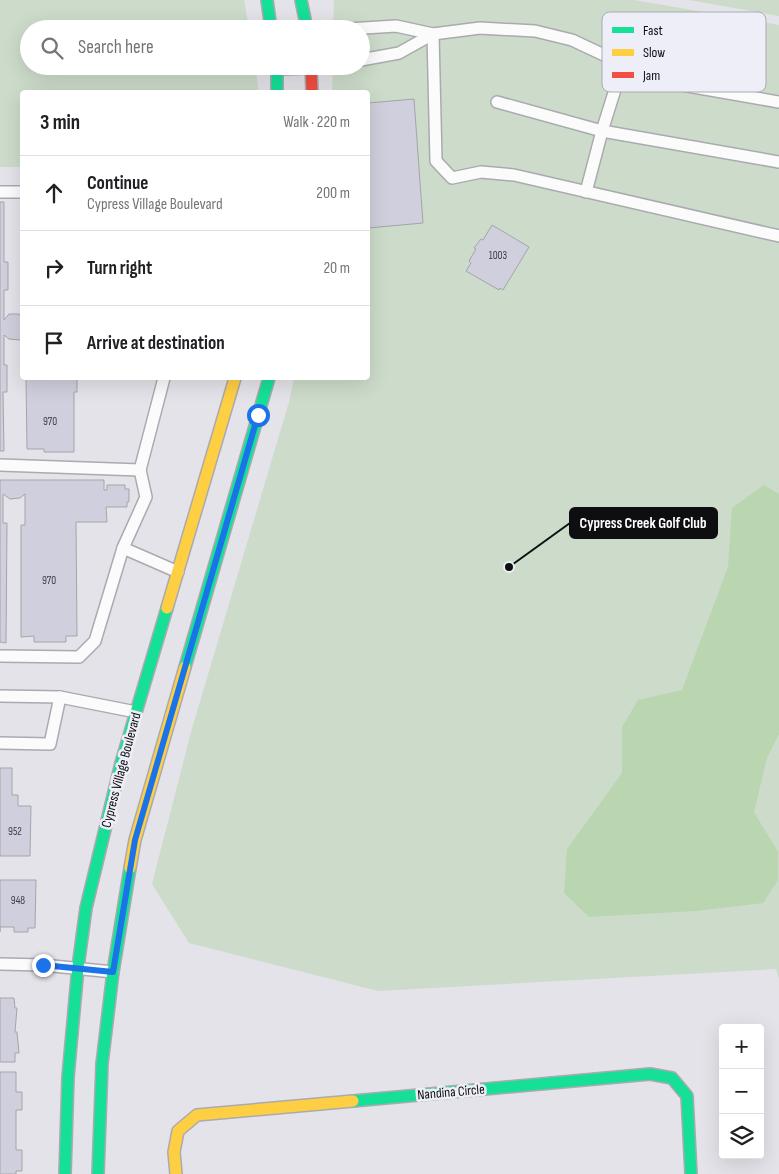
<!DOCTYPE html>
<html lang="en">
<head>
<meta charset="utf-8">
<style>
	:root { --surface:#fff; --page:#f6f6f6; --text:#202124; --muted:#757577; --line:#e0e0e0 }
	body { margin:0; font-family:"Sofia Sans Condensed",sans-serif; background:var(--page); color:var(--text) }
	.controls { position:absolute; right:15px; bottom:15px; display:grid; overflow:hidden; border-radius:5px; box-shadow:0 5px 20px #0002 }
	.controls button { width:45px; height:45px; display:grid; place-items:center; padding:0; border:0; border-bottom:1px solid var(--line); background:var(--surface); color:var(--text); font:25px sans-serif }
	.stop { position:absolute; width:15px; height:15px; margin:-11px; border:4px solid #1a73e8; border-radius:50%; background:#fff }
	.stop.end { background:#1a73e8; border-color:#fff; box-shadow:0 1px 5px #0008 }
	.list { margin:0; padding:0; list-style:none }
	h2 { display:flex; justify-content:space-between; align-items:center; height:65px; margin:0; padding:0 20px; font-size:21px }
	h2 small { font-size:16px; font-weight:400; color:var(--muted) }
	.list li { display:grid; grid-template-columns:32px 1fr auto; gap:15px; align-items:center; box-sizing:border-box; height:75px; padding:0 20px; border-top:1px solid var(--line) }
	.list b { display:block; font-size:19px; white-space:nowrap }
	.list p { margin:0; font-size:16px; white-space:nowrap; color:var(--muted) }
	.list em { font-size:16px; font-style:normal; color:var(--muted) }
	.icon { flex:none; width:28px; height:28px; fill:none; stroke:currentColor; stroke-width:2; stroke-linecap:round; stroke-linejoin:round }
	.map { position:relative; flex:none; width:779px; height:1174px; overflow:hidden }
	.search { position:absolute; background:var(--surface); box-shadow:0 5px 20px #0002; left:20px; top:20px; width:350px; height:55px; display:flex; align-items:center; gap:12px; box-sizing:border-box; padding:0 18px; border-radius:28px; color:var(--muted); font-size:19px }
	.panel { position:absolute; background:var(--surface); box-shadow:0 5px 20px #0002; left:20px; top:90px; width:350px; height:290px; border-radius:5px }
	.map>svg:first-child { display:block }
	.green { fill:#ccdbca }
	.water { fill:#bad6b0 }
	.building { fill:#cfcfdd; stroke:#a5a5a9 }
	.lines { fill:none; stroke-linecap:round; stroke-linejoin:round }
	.lane-casing { stroke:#aaaaaf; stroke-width:14 }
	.fast-casing { stroke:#aaaaaf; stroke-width:14 }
	.slow-casing { stroke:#aaaaaf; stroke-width:14 }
	.jam-casing { stroke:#aaaaaf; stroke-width:14 }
	.lane { stroke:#fbfbfc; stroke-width:11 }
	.fast { stroke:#16e098; stroke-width:11 }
	.slow { stroke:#ffcf43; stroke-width:11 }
	.jam { stroke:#f24e42; stroke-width:11 }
	.route { stroke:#1a73e8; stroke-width:6 }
	.labels { text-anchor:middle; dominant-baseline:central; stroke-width:5; stroke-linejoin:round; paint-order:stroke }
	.number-label { font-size:11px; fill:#3e3e44 }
	.street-label { font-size:14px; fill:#0e0e11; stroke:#eeeef8 }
	.key { fill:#eeeef8; stroke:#ababb3; stroke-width:1 }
	.key-label { font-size:14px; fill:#0e0e11 }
	.leader { fill:none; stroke:#0e0e11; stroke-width:2 }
	.callout-dot { fill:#0e0e11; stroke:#eeeef8; stroke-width:2 }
	.callout { fill:#0e0e11; stroke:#0e0e11; stroke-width:2 }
	.callout-label { font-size:15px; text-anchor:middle; font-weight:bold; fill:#fff }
</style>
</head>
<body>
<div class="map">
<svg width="779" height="1174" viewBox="0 0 779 1174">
	<rect width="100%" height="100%" fill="#e3e3e9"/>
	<!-- green -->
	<g class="green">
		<path d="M0 0H244L249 29H29V66H255L259 92H22V167H0Z"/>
		<path d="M334 0H634L779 25V979L776 969 378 991 189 943 152 884 191 732 289 402 294 378H368V92H332L333 66H361V29H333Z"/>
		<path d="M689 0H779V16Z"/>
	</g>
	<!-- water -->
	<path class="water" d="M764 485 779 494V734L767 758 754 812 778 852V880L763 903 696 911 589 917 564 893 567 849 622 773V727L638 700 682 690 728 567 732 508Z"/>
	<!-- building -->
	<g class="building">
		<path d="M414 99 423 223 368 228V103Z"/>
		<path d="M0 202H4V262H8V290H4V320L9 314H19L22 318V337L20 340 9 339 4 335V365H7V392H3L4 451H0Z"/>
		<path d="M492 225 529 247 503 290 500 288 499 290 466 271 471 263 469 261 476 249 474 248 481 239 483 240Z"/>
		<path d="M26 378H77V392H74V452H44V449H27Z"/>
		<path d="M0 480H104V490H107V485H125V489H129V502H127V507H106L107 522H76L77 636H66V642H34V636L21 637V525H25V494L20 498 10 499 3 494V523H7L6 643 0 642Z"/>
		<path d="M0 768H12V795H18V806H31L30 856H0Z"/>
		<path d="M0 880H36L35 928H28V932H14V927H0V932Z"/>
		<path d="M0 998H14L15 1008H17L15 1032H17L19 1053H15V1062H0Z"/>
		<path d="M0 1072H16V1092H22V1110H16V1150H22V1171H16V1174H0Z"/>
	</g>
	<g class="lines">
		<!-- lane casing -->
		<g class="lane-casing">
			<g id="lane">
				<path d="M348 29 396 26 433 34 480 28 535 31 572 40 623 64 682 85 779 102"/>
				<path d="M433 34 436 161 452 178 481 172 514 175 779 236"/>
				<path d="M361 60 399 53 433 34"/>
				<path d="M277 69 313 68"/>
				<path d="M497 102 602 131 779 162"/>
				<path d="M0 192H22"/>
				<path d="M586 192 602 131 623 64"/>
				<path d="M0 465 140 470"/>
				<path d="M123 548 178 572"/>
				<path d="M0 656 79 657 95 641 123 548 146 497 140 470 164 378"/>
				<path d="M0 696 60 697 136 712"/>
				<path d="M0 743 50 744 60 697"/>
				<path d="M0 964 43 965 113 972"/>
			</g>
		</g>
		<!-- fast casing -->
		<g class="fast-casing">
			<g id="fast">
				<path d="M267 0 271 29"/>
				<path d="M301 0 307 29"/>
				<path d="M277 66V92"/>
				<path d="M185 667 269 378"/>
				<path d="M353 1101 650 1074 672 1078 687 1096 691 1174"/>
				<path d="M65 1174 68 1077 78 967 86 908 121 763 167 608"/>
				<path d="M98 1174 102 1064 113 972 130 868"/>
			</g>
		</g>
		<!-- slow casing -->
		<g class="slow-casing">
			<g id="slow">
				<path d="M167 608 235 378"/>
				<path d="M130 868 135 840 185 667"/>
				<path d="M176 1174 174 1152 178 1131 197 1115 353 1101"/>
			</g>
		</g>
		<!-- jam casing -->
		<g class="jam-casing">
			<path id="jam" d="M311 66 312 92"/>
		</g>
		<!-- lane -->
		<use href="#lane" class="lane"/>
		<!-- fast -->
		<use href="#fast" class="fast"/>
		<!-- slow -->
		<use href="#slow" class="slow"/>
		<!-- jam -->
		<use href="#jam" class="jam"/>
	</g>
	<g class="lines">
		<!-- route -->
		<path class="route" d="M43 965 113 972 135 840 258 415"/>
	</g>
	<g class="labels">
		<!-- number labels -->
		<g class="number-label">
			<text x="498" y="255">1003</text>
			<text x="50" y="421">970</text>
			<text x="49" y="580">970</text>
			<text x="15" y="831">952</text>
			<text x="18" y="900">948</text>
		</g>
		<!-- street labels -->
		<g class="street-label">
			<text transform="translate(121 770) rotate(-75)">Cypress Village Boulevard</text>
			<text transform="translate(451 1092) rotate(-5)">Nandina Circle</text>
		</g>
	</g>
	<!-- legend -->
	<rect x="602" y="12" width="164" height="80" rx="8" class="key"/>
	<rect x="612" y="27" width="22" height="6" fill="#16e098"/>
	<rect x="612" y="49" width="22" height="7" fill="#ffcf43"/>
	<rect x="612" y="72" width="22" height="6" fill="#f24e42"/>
	<g class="key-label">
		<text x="643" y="35">Fast</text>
		<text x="643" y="57">Slow</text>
		<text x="643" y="80">Jam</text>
	</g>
	<!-- callouts -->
	<path class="leader" d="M509 567L570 523"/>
	<circle class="callout-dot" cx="509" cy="567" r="5"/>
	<rect class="callout" x="570" y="508" width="147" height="30" rx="5"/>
	<g class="callout-label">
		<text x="643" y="528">Cypress Creek Golf Club</text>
	</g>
</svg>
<div class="controls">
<button>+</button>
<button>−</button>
<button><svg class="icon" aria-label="layers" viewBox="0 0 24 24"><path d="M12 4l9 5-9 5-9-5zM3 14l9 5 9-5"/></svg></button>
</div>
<div class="stop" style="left:258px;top:415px"></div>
<div class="stop end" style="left:43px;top:965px"></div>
<div class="search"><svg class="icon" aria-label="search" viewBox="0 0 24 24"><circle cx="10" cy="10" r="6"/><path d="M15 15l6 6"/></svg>Search here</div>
<section class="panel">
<h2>3 min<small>Walk · 220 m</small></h2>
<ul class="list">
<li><svg class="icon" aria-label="ahead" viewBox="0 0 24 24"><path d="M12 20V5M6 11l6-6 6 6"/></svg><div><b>Continue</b><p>Cypress Village Boulevard</p></div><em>200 m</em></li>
<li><svg class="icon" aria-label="right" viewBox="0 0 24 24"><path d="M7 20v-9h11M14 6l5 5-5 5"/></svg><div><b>Turn right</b></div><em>20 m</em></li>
<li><svg class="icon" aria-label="arrive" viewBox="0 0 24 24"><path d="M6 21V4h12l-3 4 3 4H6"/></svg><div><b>Arrive at destination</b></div></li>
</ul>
</section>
</div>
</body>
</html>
